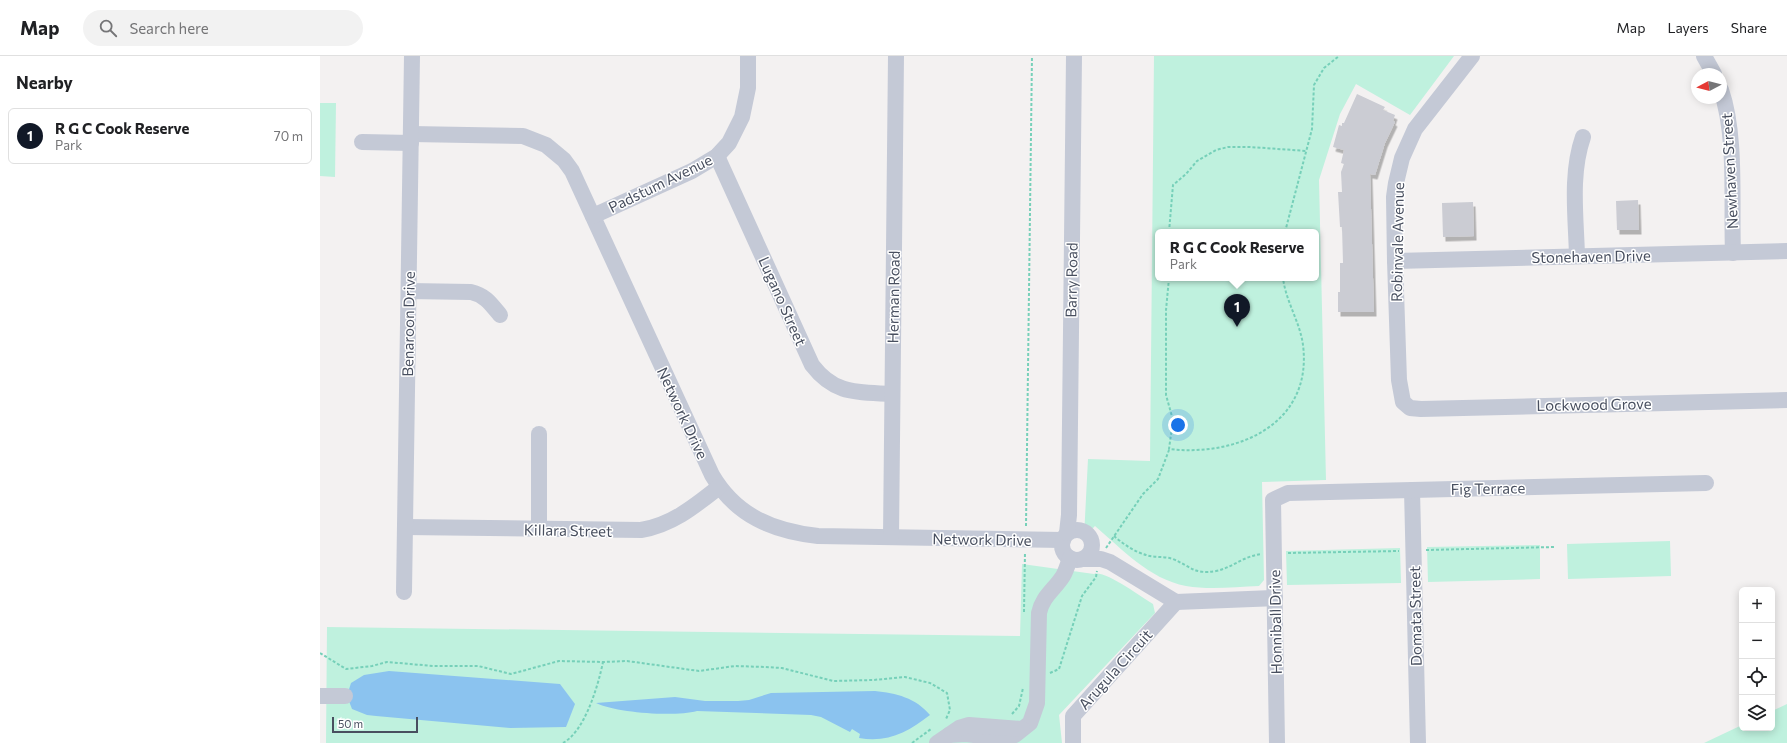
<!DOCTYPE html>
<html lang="en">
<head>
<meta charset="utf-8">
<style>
	:root { --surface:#fff; --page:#f2f2f2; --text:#202124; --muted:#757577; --line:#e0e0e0; --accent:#111827 }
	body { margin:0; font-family:Commissioner,sans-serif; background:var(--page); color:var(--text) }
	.controls { position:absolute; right:12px; bottom:12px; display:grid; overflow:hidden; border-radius:6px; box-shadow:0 2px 10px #0003 }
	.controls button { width:36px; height:36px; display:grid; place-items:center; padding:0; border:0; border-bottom:1px solid var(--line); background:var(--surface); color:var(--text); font:20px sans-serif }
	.compass { position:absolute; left:1371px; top:12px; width:36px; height:36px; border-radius:50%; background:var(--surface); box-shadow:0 2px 10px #0003; rotate:263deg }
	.scale { position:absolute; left:12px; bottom:10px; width:86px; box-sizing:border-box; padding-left:4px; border:2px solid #484f5f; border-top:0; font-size:11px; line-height:14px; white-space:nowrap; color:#484f5f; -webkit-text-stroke:3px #fff; paint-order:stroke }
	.you { position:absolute; left:858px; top:369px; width:14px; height:14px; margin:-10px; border:3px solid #fff; border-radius:50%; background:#1a73e8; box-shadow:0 0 0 6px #1a73e833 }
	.badge { display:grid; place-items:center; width:26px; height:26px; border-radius:50%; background:var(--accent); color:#fff; font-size:13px; font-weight:700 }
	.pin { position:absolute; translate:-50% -33px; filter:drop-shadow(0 1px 2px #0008) }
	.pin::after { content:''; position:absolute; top:21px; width:14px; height:12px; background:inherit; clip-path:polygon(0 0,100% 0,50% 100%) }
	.popup { position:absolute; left:835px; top:173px; width:164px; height:52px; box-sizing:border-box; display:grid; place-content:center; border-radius:6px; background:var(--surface); filter:drop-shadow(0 1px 3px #0005); font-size:13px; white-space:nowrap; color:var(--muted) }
	.popup b { font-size:15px; color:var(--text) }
	.popup::after { content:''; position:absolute; left:50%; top:100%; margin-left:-8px; border:8px solid transparent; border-top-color:var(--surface) }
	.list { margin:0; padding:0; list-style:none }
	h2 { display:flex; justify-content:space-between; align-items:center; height:52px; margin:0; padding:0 16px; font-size:17px }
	h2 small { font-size:13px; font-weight:400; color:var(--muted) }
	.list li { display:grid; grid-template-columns:26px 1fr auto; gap:12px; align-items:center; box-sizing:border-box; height:56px; margin:0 8px 8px; padding:0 8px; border:1px solid var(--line); border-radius:6px }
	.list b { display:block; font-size:15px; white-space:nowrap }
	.list p { margin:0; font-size:13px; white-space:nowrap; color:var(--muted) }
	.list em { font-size:13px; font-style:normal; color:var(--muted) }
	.icon { flex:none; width:22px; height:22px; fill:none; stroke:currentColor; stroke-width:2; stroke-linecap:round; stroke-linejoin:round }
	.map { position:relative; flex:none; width:1467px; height:687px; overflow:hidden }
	header { display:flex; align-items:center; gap:24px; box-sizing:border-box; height:56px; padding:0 20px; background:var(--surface); border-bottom:1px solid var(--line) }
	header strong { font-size:19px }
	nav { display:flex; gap:22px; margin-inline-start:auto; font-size:14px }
	.search { width:280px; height:36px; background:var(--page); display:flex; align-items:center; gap:10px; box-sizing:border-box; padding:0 14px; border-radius:22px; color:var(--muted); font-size:15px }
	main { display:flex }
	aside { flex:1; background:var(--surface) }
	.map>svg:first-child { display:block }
	.green { fill:#bff1de; fill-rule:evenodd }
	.water { fill:#8bc3ef }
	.building { fill:#cbccd3; filter:url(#shadow) }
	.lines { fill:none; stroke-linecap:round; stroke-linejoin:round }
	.path { stroke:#76d0b9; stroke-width:2; stroke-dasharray:3 2; stroke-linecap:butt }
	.minor { stroke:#c4c9d6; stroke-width:16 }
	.labels { text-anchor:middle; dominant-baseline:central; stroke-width:3; stroke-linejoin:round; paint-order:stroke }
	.street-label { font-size:15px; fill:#484f5f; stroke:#fff }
</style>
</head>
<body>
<header>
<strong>Map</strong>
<div class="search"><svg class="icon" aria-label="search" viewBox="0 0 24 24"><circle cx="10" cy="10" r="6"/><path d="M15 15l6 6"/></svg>Search here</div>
<nav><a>Map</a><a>Layers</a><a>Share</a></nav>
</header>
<main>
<aside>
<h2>Nearby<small></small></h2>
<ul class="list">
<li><span class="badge">1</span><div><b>R G C Cook Reserve</b><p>Park</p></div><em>70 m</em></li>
</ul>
</aside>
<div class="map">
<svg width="1467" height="687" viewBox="0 0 1467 687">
	<defs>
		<filter id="shadow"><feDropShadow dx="2.5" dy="4.5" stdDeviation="0" flood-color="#0004"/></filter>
	</defs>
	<rect width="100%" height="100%" fill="#f3f1f1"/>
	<!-- green -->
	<g class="green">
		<path d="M834 0H1134L1090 59 1036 28 1020 58 999 124 1006 424 942 426 944 524 939 530C915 531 889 534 866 530 829 523 802 493 775 470L764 481 768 403 830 405ZM838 176H996V222H838Z"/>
		<path d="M0 47H16L15 121 0 120Z"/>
		<path d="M1350 485 1351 520 1248 523 1247 488Z"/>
		<path d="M1220 489V523L1108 526 1107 491Z"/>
		<path d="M1080 492 1081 527 967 529 966 495Z"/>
		<path d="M702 508 774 518C785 514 821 541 833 548L835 557 739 659 742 687H6L7 571 700 580Z"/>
		<path d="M1467 648V687H1384L1422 669V672H1452V655Z"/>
	</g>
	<!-- water -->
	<g class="water">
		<path d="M69 615 240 628 255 648 246 671 190 672 56 660 47 659 32 653 27 640 31 627 44 619Z"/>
		<path d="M555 635C576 637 596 642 610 659 588 676 568 687 539 682L540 678 532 673 530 676 501 661 491 659 377 655C354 661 297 657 276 647L355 641 385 645H418L429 644 451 637Z"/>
	</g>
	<!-- building -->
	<g class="building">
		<path d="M1037 38 1065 51 1063 54 1075 59 1073 65 1075 66 1065 87 1055 119 1050 118 1054 256H1018V236H1020V207H1023L1022 171H1020L1018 136H1022L1021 116 1024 108 1021 107 1024 94 1013 91 1019 69 1022 70V67H1024Z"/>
		<path d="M1318 144 1319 174H1297L1296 145Z"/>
		<path d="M1153 146 1154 180 1123 181 1122 147Z"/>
	</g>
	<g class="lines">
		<!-- path -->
		<g class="path">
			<path d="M849 176 853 129 866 118 877 105 896 94 908 91H930L987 95"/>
			<path d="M965 176 992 73 994 29 1004 12 1019 0"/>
			<path d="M849 222 846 254V339L853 364 849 393C916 401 993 369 983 289 980 266 966 246 963 222"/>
			<path d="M706 470 712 0"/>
			<path d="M794 480C803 488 815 496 826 499 834 502 844 500 853 503 870 510 874 519 896 515 912 512 923 500 942 498"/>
			<path d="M786 492 823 438 838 423 849 394"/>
			<path d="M1106 494 1235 491"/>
			<path d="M968 497 1079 495"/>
			<path d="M704 556 705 496"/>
			<path d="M0 597 26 613 52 610 67 606 113 610H158L191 618 239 605 283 606 307 605 379 615 415 610 445 611 462 612 513 625 553 624 585 621 610 627 627 637 630 654 626 663"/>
			<path d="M730 617 739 613 762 540 776 521 777 515"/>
			<path d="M692 658 699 650 703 632"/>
			<path d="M243 687C265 675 278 630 283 606"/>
			<path d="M592 687 611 673"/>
		</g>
		<!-- minor -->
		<g class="minor">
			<path d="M1152 0 1095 73 1082 102 1076 127 1074 141 1075 205 1079 324 1083 346 1090 352 1101 353 1467 344"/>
			<path d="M1384 0 1394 18"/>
			<path d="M1401 34C1417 80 1411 147 1413 197"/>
			<path d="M91 78 203 80 226 89 244 104 252 115 392 419C416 460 453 475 498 480L743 484"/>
			<path d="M42 86 91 87"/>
			<path d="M397 100 492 309C515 339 537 336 572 338"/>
			<path d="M273 160 372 115 397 100 409 87 422 61 428 32V0"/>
			<path d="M1257 200C1256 161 1250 118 1263 81"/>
			<path d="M1075 205 1467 195"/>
			<path d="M89 235 151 236C165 239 171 248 180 259"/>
			<path d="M1092 434 1098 687"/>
			<path d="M85 471 321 474C352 469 375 450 399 431"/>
			<path d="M219 473V378"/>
			<circle cx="757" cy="489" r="15"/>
			<path d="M747 477 749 459 754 0"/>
			<path d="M571 481 576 0"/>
			<path d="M763 503H781L790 506 856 546 955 542"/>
			<path d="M84 536 92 0"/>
			<path d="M0 640H25"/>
			<path d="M629 679 646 678 677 682 688 681 695 679 710 667 717 647 719 557C722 541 734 534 743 520 746 515 748 508 750 502"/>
			<path d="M617 687 639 672 649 669 702 673"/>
			<path d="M753 687V660L856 546"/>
			<path d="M957 687 953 444 968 437 1386 427"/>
		</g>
	</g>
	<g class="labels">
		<!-- street labels -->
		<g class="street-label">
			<text transform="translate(1409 115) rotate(-93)">Newhaven Street</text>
			<text transform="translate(340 127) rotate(-26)">Padstum Avenue</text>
			<text transform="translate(1077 186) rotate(-89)">Robinvale Avenue</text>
			<text transform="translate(1271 200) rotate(-1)">Stonehaven Drive</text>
			<text transform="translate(751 224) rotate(-89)">Barry Road</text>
			<text transform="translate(573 241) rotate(-89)">Herman Road</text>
			<text transform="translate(463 245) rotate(66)">Lugano Street</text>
			<text transform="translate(88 268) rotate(-89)">Benaroon Drive</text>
			<text transform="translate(1274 348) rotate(-1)">Lockwood Grove</text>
			<text transform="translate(363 357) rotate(65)">Network Drive</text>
			<text transform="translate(1168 432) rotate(-1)">Fig Terrace</text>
			<text transform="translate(248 474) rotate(1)">Killara Street</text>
			<text transform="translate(662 483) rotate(1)">Network Drive</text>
			<text transform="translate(1095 560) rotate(-91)">Domata Street</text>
			<text transform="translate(955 566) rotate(-91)">Honniball Drive</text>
			<text transform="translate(795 613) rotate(-48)">Arugula Circuit</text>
		</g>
	</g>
</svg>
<div class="controls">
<button>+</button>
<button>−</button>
<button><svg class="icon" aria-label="locate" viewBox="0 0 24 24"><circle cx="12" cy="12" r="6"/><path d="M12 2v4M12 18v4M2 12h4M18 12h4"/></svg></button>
<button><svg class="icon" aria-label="layers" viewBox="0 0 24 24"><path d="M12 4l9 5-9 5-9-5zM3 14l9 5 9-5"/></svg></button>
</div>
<svg class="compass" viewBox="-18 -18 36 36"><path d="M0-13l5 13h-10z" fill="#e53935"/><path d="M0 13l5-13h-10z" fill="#757577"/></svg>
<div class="scale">50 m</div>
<div class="you"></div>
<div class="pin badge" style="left:917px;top:271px">1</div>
<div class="popup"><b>R G C Cook Reserve</b>Park</div>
</div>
</main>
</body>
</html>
